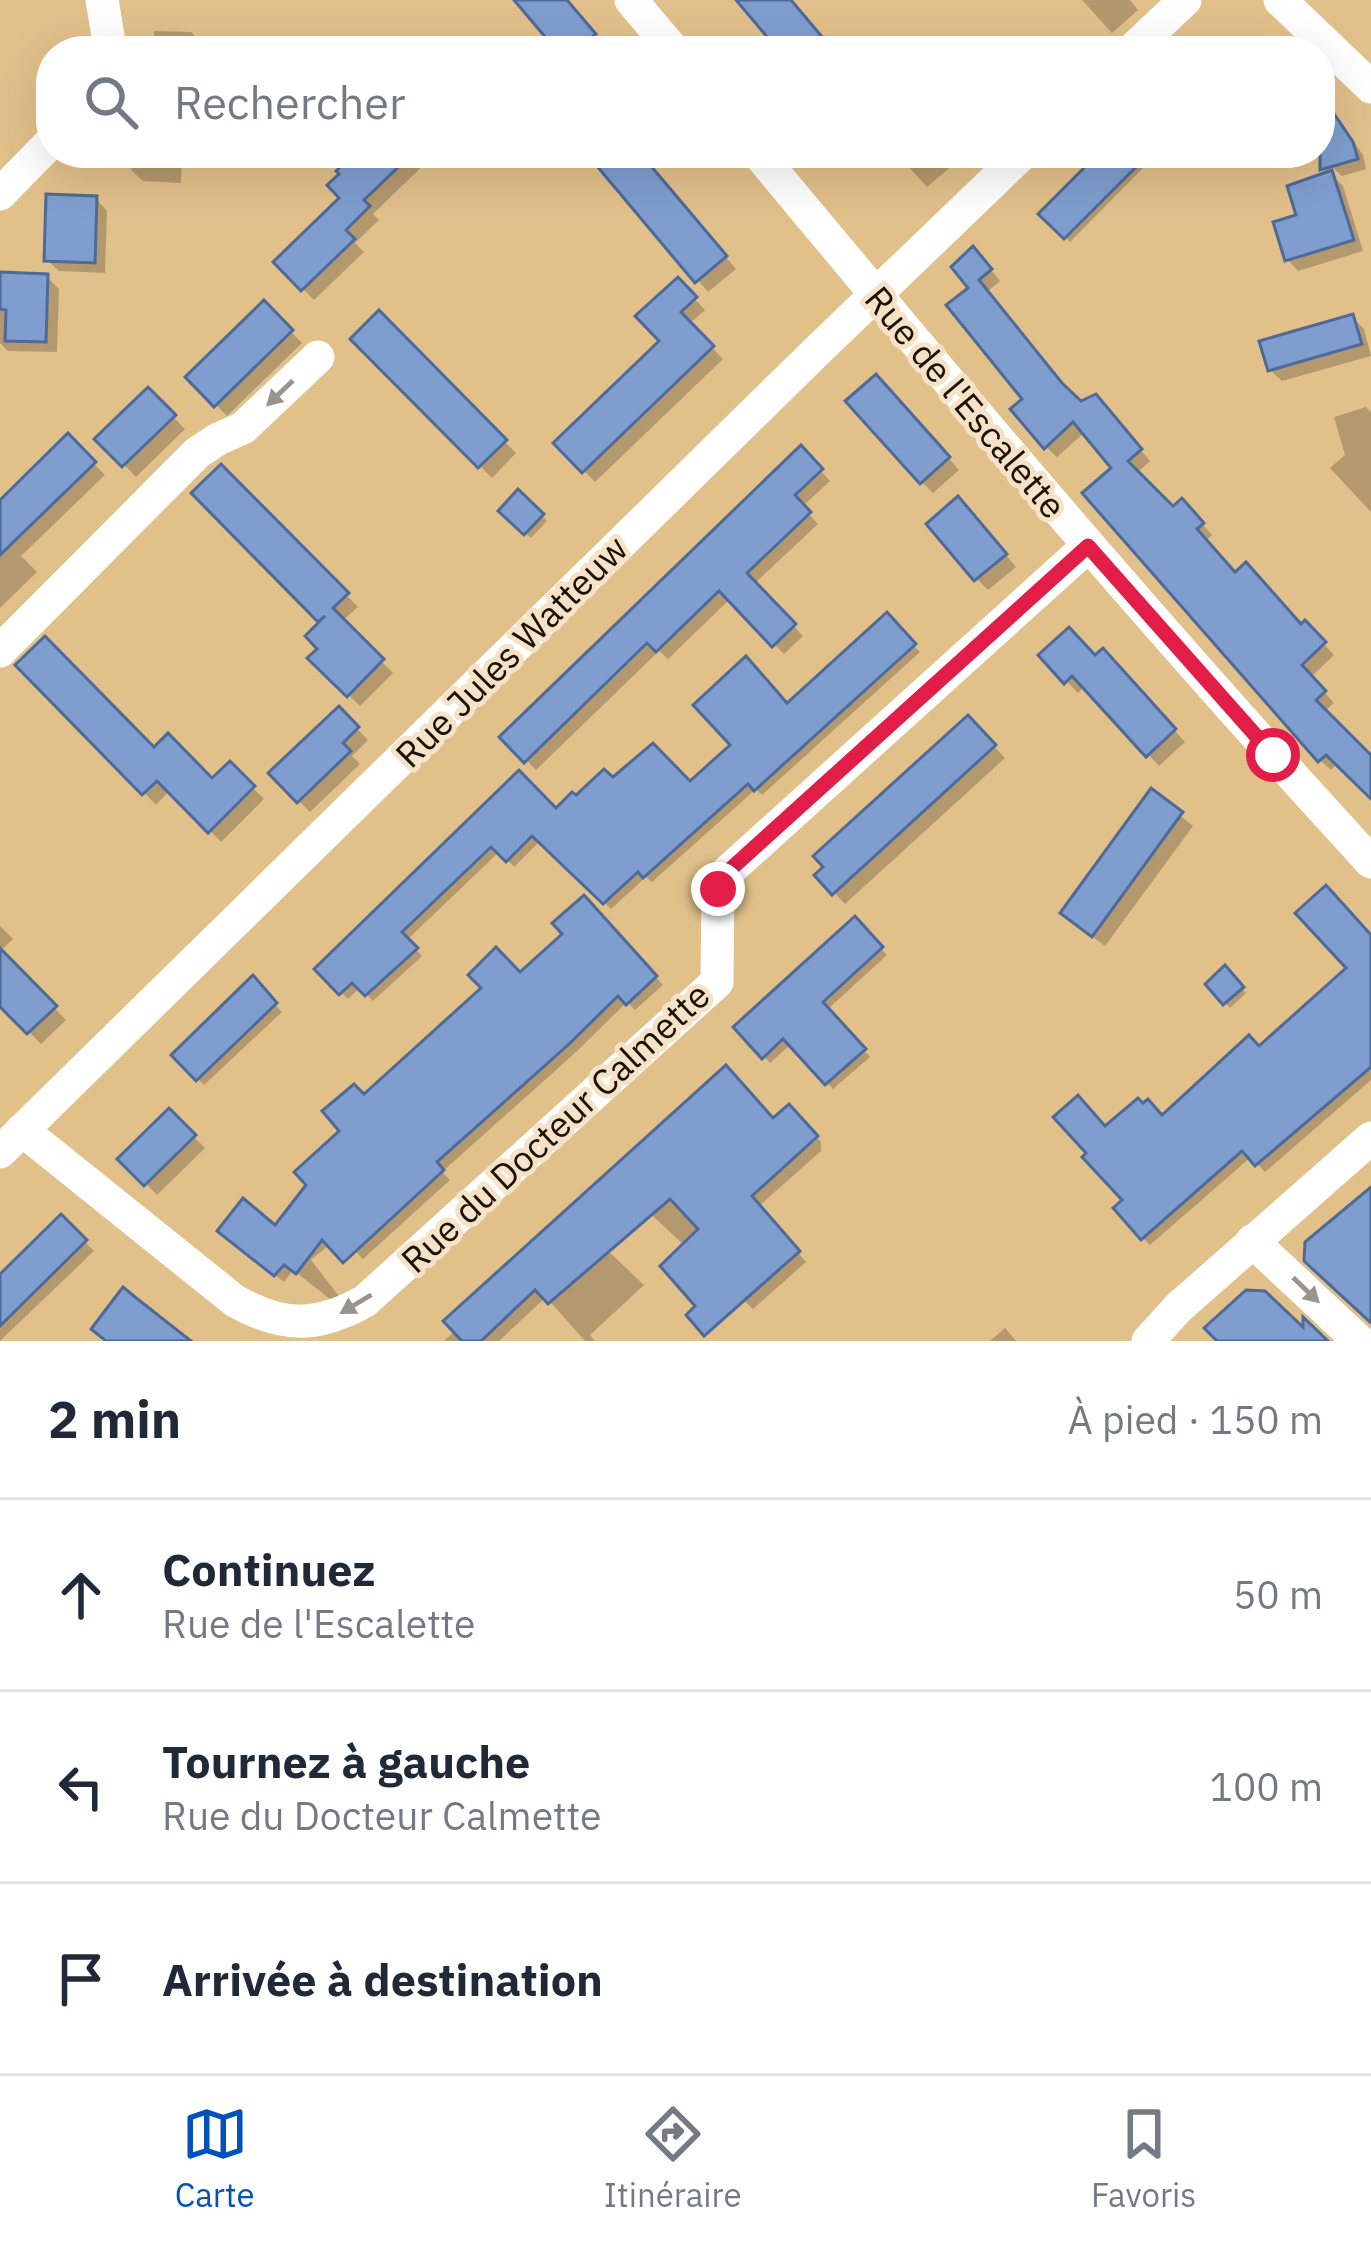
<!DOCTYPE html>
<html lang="fr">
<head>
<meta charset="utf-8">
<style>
	:root { --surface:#fff; --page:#f2f2f3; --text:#1f2937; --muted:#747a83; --line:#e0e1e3; --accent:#0352bc }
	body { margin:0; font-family:"IBM Plex Sans",sans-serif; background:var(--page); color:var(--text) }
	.stop { position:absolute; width:36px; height:36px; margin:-27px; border:9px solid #e11d48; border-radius:50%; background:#fff }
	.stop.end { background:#e11d48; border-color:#fff; box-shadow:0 3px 12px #0008 }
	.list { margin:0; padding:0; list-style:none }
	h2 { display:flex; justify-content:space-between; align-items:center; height:156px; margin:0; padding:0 48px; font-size:51px }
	h2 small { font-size:39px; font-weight:400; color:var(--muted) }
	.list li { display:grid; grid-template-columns:78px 1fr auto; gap:36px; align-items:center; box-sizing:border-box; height:192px; padding:0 48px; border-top:3px solid var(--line) }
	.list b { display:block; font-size:45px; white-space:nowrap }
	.list p { margin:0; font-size:39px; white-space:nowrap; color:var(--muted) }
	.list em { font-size:39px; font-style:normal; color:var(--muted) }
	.icon { flex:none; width:66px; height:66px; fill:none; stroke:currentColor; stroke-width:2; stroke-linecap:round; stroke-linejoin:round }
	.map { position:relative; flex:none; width:1371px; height:1341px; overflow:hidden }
	.search { position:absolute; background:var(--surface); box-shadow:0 12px 48px #0002; left:36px; right:36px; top:36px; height:132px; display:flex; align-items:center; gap:30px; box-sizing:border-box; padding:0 42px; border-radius:48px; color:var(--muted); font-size:45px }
	.sheet { height:732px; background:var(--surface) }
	nav { display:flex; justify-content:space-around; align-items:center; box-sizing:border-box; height:168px; border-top:3px solid var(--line); background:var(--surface); font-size:33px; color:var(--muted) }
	nav a { display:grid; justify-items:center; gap:6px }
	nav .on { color:var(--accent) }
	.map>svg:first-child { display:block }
	.shadow { fill:#0003 }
	.building { fill:#7f9ecf; stroke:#4d6a98; stroke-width:3 }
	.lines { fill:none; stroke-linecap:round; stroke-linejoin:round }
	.minor { stroke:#fff; stroke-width:33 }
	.oneway { fill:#99948c }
	.route { stroke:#e11d48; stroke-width:15 }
	.labels { text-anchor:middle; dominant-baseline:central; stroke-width:10; stroke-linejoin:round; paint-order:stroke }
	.street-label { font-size:36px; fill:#1d1100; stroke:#f5e3c9 }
</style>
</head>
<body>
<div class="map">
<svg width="1371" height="1341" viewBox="0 0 1371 1341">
	<rect width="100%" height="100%" fill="#e2c08a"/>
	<!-- shadow -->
	<g class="shadow">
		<path d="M518 0H564L605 47 601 51H560Z"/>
		<path d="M1082 0H1130L1138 10 1112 33Z"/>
		<path d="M154 31 191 32 203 44V51H154Z"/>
		<path d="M1247 40 1259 51H1237Z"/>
		<path d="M1320 106 1347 132 1363 155 1366 169 1342 176 1317 153H1320Z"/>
		<path d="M132 153H182L181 183 143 181 131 170Z"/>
		<path d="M359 153H436L373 214 379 220 355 243 364 252 314 300 277 262 343 198Z"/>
		<path d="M591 153H638L736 269 708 292Z"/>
		<path d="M896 153H944L953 165 927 187Z"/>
		<path d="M1103 153H1158L1070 242 1043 214Z"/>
		<path d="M1332 175 1343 186 1363 251 1298 271 1288 260 1300 217Z"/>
		<path d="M96 199 107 211 105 273 59 271 47 260Z"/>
		<path d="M983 260 1000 281 987 292 1072 397 1080 405 1106 409 1150 461 1137 473 1173 510 1193 513 1212 535 1206 541 1235 575 1301 628 1305 624 1334 655 1311 677 1334 703 1324 712 1371 795 1338 763 1331 770 1320 760 1086 494 1116 468 1085 432 1057 457 1046 447 1027 399 972 288Z"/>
		<path d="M0 275 47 277 59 289 57 352 8 351 0 343Z"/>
		<path d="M678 281 705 310 689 324 723 359 595 482 558 444 664 341Z"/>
		<path d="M264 304 302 343 227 416 189 377Z"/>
		<path d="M379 314 516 453 492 478 355 339Z"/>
		<path d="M1352 317 1364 329 1371 356 1282 381 1270 370Z"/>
		<path d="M887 389 959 470 933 493 922 482Z"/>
		<path d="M148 391 185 429 136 477 99 439Z"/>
		<path d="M1366 407 1371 412V512L1330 468 1345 455 1334 417Z"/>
		<path d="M68 438 105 475 21 556 37 572 0 608V503Z"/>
		<path d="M801 449 830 481 802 507 818 524 754 584 803 636 784 654 730 599 668 659 659 651 536 770 503 737Z"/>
		<path d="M221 468 358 607 342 621 393 673 360 706 311 658 321 649 323 623 195 493Z"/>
		<path d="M518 493 547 521 531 538 502 510Z"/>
		<path d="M969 512 1016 567 988 590 977 579Z"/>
		<path d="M887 616 920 652 762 795 756 789 652 882 646 877 611 909 541 840 514 867 500 851 407 940 422 956 373 1001 360 987 348 999 318 969 519 774 556 812 613 781 690 785 787 706Z"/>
		<path d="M1042 655 1096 659 1114 663 1185 742 1159 766 1085 686 1078 693Z"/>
		<path d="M20 665 154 751 212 782 230 765 264 799 221 842 170 790 156 805Z"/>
		<path d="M339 710 368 740 352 756 360 764 310 812 272 774Z"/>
		<path d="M968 719 1005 758 845 904 818 875Z"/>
		<path d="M1152 793 1193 826 1105 946 1076 924Z"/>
		<path d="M584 899 663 985 635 1010 627 1002 576 1052 442 1172 450 1180 363 1259 340 1236 311 1260 342 1300 335 1303 293 1270 284 1282 229 1239 275 1229 310 1185 364 1098 520 976 566 934Z"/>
		<path d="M855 921 887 955 827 1010 870 1057 833 1089 791 1044 770 1063 738 1028Z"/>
		<path d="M0 926 13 939 0 951Z"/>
		<path d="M1371 938V1080L1265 1172 1251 1157 1150 1245 1143 1238 1126 1200 1105 1129 1162 1119 1260 1050 1350 968Z"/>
		<path d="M0 952 66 1020 41 1044 0 1002Z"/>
		<path d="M1225 970 1246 993 1230 1008 1209 985Z"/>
		<path d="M253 980 282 1012 204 1085 175 1055Z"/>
		<path d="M726 1069 774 1122 789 1108 821 1142V1151L759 1206 806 1262 753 1309 643 1207 605 1248 644 1285 590 1335 595 1341H585L546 1297 499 1341H444L456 1330 447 1321Z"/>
		<path d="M169 1112 205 1148 157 1195 122 1159Z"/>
		<path d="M61 1218 94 1251 0 1341V1279Z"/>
		<path d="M1005 1328 1016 1341H990Z"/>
	</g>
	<!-- building -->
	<g class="building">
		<path d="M514 0H567L596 34 576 51H557Z"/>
		<path d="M736 0H791L834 51H779Z"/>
		<path d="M1320 93 1353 142 1358 159 1320 170Z"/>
		<path d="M355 153H413L364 200 370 206 346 230 355 239 301 291 273 262 339 198 327 185 339 174 336 171Z"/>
		<path d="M586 153H640L727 256 695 283Z"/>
		<path d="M1099 153H1150L1064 239 1038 214Z"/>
		<path d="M1332 170 1354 240 1285 261 1273 222 1296 215 1287 186Z"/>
		<path d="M46 194 97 196 95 263 44 261Z"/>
		<path d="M973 246 992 269 979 280 1062 383 1081 401 1096 394 1142 449 1128 461 1173 506 1182 498 1204 523 1197 529 1235 572 1246 562 1301 624 1305 620 1326 642 1302 665 1326 691 1316 700 1371 755V799L1326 755 1318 762 1082 493 1111 468 1073 422 1044 449 1010 409 1022 399 946 305 968 288 951 267Z"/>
		<path d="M0 272 48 274 46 342 5 341 6 310 0 309Z"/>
		<path d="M678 277 697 297 681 312 714 346 582 473 553 443 659 341 635 316Z"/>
		<path d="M264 300 293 330 214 407 185 377Z"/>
		<path d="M379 310 507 440 478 468 350 339Z"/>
		<path d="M1353 314 1362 344 1268 371 1259 341Z"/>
		<path d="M876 374 950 457 920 484 845 401Z"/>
		<path d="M148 387 176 415 122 467 94 439Z"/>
		<path d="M68 433 96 462 0 555V500Z"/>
		<path d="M801 445 823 469 795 495 811 512 747 573 796 624 772 647 719 591 656 652 647 643 524 763 499 737Z"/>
		<path d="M221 464 349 593 333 608 384 659 347 697 307 658 317 649 305 636 325 616 318 622 191 493Z"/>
		<path d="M518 489 544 514 524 535 498 511Z"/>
		<path d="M958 496 1007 554 974 581 926 524Z"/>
		<path d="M887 612 916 644 754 791 748 784 643 878 638 872 603 904 532 836 506 862 491 847 402 932 418 948 365 996 352 983 339 995 314 969 519 770 556 808 572 792 576 795 604 769 613 777 653 743 690 781 730 745 693 705 746 656 787 703Z"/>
		<path d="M1069 627 1095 655 1103 648 1176 729 1146 757 1072 676 1064 684 1038 655Z"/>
		<path d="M45 636 154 747 168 733 212 778 230 761 255 786 208 833 157 781 142 795 15 665Z"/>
		<path d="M339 706 359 727 343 743 351 751 297 803 268 773Z"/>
		<path d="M968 715 996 745 832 895 814 875 823 867 813 856Z"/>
		<path d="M1151 788 1183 812 1092 937 1060 913Z"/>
		<path d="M1326 885 1371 935V1067L1255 1166 1242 1151 1141 1240 1113 1208 1122 1200 1082 1157 1086 1153 1053 1117 1078 1095 1105 1126 1138 1098 1143 1103 1148 1099 1162 1115 1249 1035 1259 1046 1346 968 1295 913Z"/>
		<path d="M584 895 657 976 626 1005 618 996 568 1045 437 1162 444 1170 343 1263 322 1240 296 1274 284 1265 274 1276 217 1231 243 1198 275 1225 306 1185 294 1172 339 1131 322 1111 354 1084 364 1094 481 988 468 975 496 947 520 972 562 934 552 923Z"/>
		<path d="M855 916 883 947 823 1002 866 1049 825 1085 783 1039 762 1059 733 1027Z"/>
		<path d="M0 948 57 1006 27 1034 0 1007Z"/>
		<path d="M1225 965 1244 987 1223 1005 1205 984Z"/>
		<path d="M253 975 277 1003 196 1081 171 1055Z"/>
		<path d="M726 1065 773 1118 789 1104 818 1136 752 1196 800 1251 704 1336 686 1315 695 1306 660 1266 698 1229 670 1199 548 1304 535 1290 481 1341H462L443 1321Z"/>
		<path d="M169 1108 196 1135 144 1186 117 1159Z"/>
		<path d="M1371 1187V1323L1304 1261 1305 1242Z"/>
		<path d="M61 1214 87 1240 0 1326V1274Z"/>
		<path d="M123 1287 135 1297 191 1341H106L91 1329Z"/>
		<path d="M1246 1290 1265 1291 1303 1327V1317L1328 1341H1217L1204 1328Z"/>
	</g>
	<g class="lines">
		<!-- minor -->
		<g class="minor">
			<path d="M102 0 108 36 106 51"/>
			<path d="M631 0 674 51"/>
			<path d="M1280 0 1371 87"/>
			<path d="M1131 51 1185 0"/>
			<path d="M758 153C958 394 1159 632 1371 862"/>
			<path d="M0 194 51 142"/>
			<path d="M0 651 197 453 218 439 243 428 318 357"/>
			<path d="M22 1130 235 1301C283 1328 317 1328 365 1301L717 982 718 889 724 875 1088 546"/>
			<path d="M0 1152 818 350 1023 153"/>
			<path d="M1252 1241 1359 1341"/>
			<path d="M1148 1341 1178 1308 1371 1138"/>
		</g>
	</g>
	<!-- one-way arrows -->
	<defs><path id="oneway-solid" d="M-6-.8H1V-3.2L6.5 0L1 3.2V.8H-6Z" transform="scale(3)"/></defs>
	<g class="oneway">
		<use href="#oneway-solid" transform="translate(280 393) rotate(136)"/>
		<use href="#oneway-solid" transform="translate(1306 1290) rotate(44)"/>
		<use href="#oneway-solid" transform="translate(356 1304) rotate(149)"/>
	</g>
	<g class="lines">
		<!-- route -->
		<path class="route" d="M718 889 724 875 1088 546 1273 755"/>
	</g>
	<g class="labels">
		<!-- street labels -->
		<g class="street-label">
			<text transform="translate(966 402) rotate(50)">Rue de l'Escalette</text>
			<text transform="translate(511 651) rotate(-45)">Rue Jules Watteuw</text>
			<text transform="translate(555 1127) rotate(-43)">Rue du Docteur Calmette</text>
		</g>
	</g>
</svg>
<div class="stop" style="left:1273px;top:755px"></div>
<div class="stop end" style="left:718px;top:889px"></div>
<div class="search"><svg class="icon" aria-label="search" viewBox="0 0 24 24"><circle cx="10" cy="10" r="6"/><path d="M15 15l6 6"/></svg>Rechercher</div>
</div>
<section class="sheet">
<h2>2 min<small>À pied · 150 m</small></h2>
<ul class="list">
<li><svg class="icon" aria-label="ahead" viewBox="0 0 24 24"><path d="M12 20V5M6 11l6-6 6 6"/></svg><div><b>Continuez</b><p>Rue de l'Escalette</p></div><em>50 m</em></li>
<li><svg class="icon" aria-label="left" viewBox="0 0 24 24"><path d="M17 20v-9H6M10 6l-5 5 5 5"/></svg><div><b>Tournez à gauche</b><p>Rue du Docteur Calmette</p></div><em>100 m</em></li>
<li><svg class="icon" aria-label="arrive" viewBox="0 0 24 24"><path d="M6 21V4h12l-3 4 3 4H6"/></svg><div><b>Arrivée à destination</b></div></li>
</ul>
</section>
<nav>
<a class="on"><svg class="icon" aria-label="map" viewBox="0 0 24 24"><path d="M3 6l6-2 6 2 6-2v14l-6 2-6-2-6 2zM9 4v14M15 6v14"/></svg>Carte</a>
<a><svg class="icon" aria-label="directions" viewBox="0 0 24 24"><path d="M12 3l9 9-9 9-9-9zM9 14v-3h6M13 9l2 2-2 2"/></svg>Itinéraire</a>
<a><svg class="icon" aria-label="saved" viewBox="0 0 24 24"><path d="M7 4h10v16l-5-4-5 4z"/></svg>Favoris</a>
</nav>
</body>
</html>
